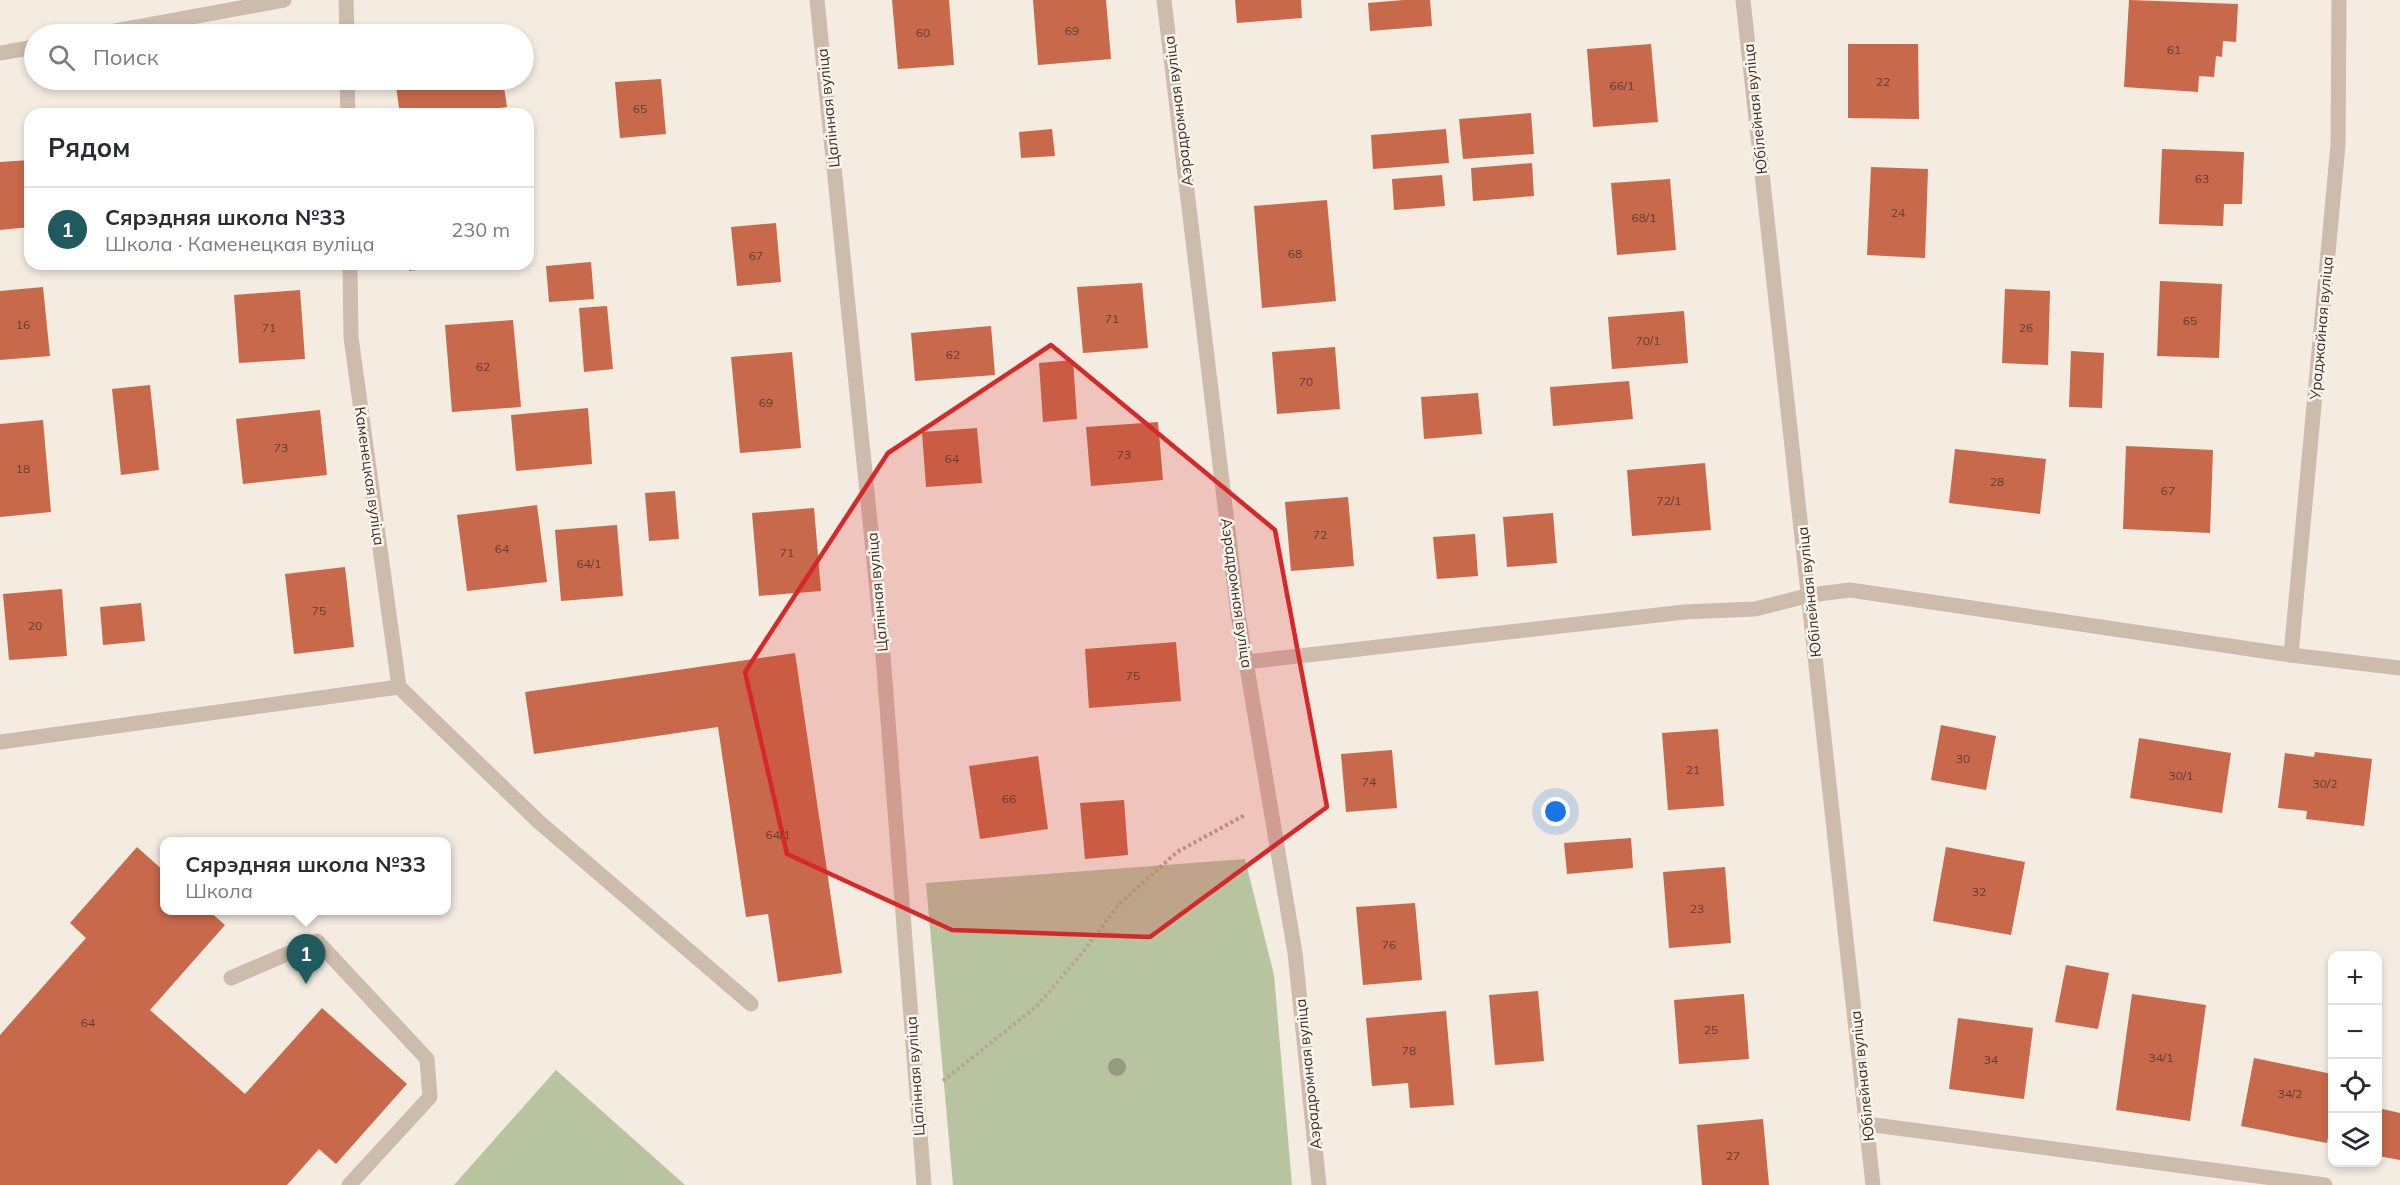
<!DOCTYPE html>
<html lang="ru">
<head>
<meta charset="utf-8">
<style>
	:root { --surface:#fff; --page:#f2f2f3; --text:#2b2b33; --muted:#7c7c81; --line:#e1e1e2; --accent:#1f5a5e }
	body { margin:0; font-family:Mulish,sans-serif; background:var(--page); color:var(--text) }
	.controls { position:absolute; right:18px; bottom:18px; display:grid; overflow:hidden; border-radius:12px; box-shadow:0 3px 9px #0003 }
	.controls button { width:54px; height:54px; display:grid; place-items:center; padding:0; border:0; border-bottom:2px solid var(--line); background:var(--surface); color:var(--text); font:30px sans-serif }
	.you { position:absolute; left:1556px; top:812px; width:21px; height:21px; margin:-15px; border:4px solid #fff; border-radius:50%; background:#1a73e8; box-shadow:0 0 0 9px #1a73e833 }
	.badge { display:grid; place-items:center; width:39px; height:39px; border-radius:50%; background:var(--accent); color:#fff; font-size:20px; font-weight:700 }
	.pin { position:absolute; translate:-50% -50px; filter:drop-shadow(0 2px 3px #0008) }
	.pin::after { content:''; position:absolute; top:32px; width:21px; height:18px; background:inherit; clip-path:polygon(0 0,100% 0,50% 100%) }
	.popup { position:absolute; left:160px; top:837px; width:291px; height:78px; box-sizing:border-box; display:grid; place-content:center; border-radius:12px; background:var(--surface); filter:drop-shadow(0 2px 4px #0005); font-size:20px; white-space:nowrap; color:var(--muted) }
	.popup b { font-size:22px; color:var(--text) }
	.popup::after { content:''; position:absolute; left:50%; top:100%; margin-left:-12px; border:12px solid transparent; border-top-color:var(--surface) }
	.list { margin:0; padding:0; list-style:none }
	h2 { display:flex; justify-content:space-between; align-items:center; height:78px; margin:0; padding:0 24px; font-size:26px }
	h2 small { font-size:20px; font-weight:400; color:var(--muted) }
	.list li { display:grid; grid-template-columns:39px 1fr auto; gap:18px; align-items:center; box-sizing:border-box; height:84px; padding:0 24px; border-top:2px solid var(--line) }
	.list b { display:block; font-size:22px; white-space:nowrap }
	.list p { margin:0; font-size:20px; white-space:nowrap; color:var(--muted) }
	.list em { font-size:20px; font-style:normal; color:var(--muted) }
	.icon { flex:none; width:33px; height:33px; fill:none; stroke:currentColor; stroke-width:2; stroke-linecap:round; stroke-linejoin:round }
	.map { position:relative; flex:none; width:2400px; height:1185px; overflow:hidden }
	.search { position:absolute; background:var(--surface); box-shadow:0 3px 9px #0003; left:24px; top:24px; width:510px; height:66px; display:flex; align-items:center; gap:15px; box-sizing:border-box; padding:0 21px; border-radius:33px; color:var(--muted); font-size:22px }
	.panel { position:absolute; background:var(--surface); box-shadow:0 3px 9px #0003; left:24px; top:108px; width:510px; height:162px; border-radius:18px }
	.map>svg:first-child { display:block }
	.green { fill:#b8c4a0 }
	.building { fill:#c8694b }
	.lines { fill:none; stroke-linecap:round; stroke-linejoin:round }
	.path { stroke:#b9a596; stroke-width:4; stroke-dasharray:3 3; stroke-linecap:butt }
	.lane { stroke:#cdbbac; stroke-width:15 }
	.street { stroke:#cdbbac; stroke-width:15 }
	.tree { fill:#969b7f }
	.marked { fill:#d62828; fill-opacity:0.2; stroke:#d62828; stroke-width:4.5; stroke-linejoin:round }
	.labels { text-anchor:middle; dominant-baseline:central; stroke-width:5; stroke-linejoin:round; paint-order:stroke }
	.number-label { font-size:12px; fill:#5e3e33 }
	.street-label { font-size:15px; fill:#3b302b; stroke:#fbf5ee }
</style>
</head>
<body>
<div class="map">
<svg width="2400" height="1185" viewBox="0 0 2400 1185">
	<rect width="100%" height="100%" fill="#f4ebe1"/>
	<!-- green -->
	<g class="green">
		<path d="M1245 859 1274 975 1292 1185H953L926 883Z"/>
		<path d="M556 1070 685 1185H454Z"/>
	</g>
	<!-- building -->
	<g class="building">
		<path d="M892 0H949L954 65 898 69Z"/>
		<path d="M1033 0H1106L1111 59 1038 65Z"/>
		<path d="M1235 0H1301L1302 18 1237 23Z"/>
		<path d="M1404 0H1430L1432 26 1370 31 1368 3Z"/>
		<path d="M2129 0 2238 4 2236 42 2223 41 2222 57 2216 56 2214 77 2199 76 2198 92 2124 87Z"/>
		<path d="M1651 44 1658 122 1593 127 1587 49Z"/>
		<path d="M1848 44H1918L1919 119 1848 118Z"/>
		<path d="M661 79 666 134 620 138 615 82Z"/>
		<path d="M395 80H503L507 107 456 114H400Z"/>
		<path d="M283 108V114H242V112Z"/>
		<path d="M1531 113 1534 154 1463 159 1459 119Z"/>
		<path d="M1052 129 1055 156 1021 158 1019 132Z"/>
		<path d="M1446 129 1449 163 1373 169 1371 135Z"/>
		<path d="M2162 149 2244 152 2242 204H2224L2223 226 2159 224Z"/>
		<path d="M30 160V227L0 230V162Z"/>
		<path d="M1532 163 1534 196 1473 201 1471 168Z"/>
		<path d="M1871 167 1928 169 1925 258 1867 255Z"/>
		<path d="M1442 175 1445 206 1394 210 1392 179Z"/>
		<path d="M1670 179 1676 250 1617 255 1611 183Z"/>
		<path d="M1327 200 1336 301 1262 308 1254 206Z"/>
		<path d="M776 223 781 282 737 286 731 227Z"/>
		<path d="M591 262 594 299 549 302 546 266Z"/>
		<path d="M408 264H451V265L409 271Z"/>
		<path d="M2160 281 2222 284 2219 358 2157 356Z"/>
		<path d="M1142 283 1148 348 1083 353 1077 287Z"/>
		<path d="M43 287 50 356 0 360V291Z"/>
		<path d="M2005 289 2050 291 2048 365 2002 363Z"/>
		<path d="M300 290 305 359 239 363 234 295Z"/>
		<path d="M607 306 613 369 584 372 579 308Z"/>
		<path d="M1684 311 1688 363 1612 369 1608 317Z"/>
		<path d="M513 320 521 407 452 412 445 325Z"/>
		<path d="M991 326 995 375 915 381 911 333Z"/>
		<path d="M1335 347 1340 409 1277 414 1272 352Z"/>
		<path d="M2071 351 2104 353 2102 408 2069 407Z"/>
		<path d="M792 352 801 448 740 453 731 357Z"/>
		<path d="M1073 360 1077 419 1043 422 1039 363Z"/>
		<path d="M1629 381 1633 419 1553 426 1550 387Z"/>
		<path d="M150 385 159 470 121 475 112 389Z"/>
		<path d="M1478 393 1482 434 1424 439 1421 397Z"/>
		<path d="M588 408 592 464 516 471 511 415Z"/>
		<path d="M320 410 327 475 243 484 236 419Z"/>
		<path d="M43 420 51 512 0 517V424Z"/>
		<path d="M1158 422 1163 480 1091 486 1086 427Z"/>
		<path d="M977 428 982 483 926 487 922 432Z"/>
		<path d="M2126 446 2213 450 2210 533 2123 529Z"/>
		<path d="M1955 449 2046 459 2040 514 1949 503Z"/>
		<path d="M1705 463 1711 530 1632 536 1627 470Z"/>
		<path d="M675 491 679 539 649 541 645 493Z"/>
		<path d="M1348 497 1354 566 1291 571 1285 502Z"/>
		<path d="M537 505 547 582 467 591 457 515Z"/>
		<path d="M814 508 821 591 759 596 752 513Z"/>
		<path d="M1553 513 1557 563 1507 567 1503 517Z"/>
		<path d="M617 525 623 596 561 601 555 530Z"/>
		<path d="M1475 534 1478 576 1437 579 1433 537Z"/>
		<path d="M345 567 354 647 294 654 285 574Z"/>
		<path d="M62 589 67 656 9 660 3 594Z"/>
		<path d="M141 603 145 641 103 645 100 607Z"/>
		<path d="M1176 642 1181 701 1089 708 1085 649Z"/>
		<path d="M795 653 842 973 778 982 768 914 746 917 718 727 534 754 525 692Z"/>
		<path d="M1941 725 1996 736 1986 790 1931 780Z"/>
		<path d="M1718 729 1724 806 1668 810 1662 733Z"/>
		<path d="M2139 738 2231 753 2222 813 2130 798Z"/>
		<path d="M1392 750 1397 808 1346 812 1341 754Z"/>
		<path d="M2315 752 2372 759 2364 826 2306 819 2307 811 2278 808 2285 753 2314 757Z"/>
		<path d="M1038 756 1048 829 980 839 969 766Z"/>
		<path d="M1124 800 1128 855 1085 859 1080 803Z"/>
		<path d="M1631 838 1633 868 1567 874 1564 843Z"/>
		<path d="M137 847 165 872V910H208L225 925 150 1010 245 1094 322 1008 407 1084 336 1164 319 1149 287 1185H0V1035L86 938 70 923Z"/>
		<path d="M1946 847 2025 862 2011 935 1933 921Z"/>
		<path d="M1725 867 1731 943 1669 948 1663 872Z"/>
		<path d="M1415 903 1422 980 1363 985 1356 907Z"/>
		<path d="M2066 965 2109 973 2098 1029 2055 1022Z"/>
		<path d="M1538 991 1544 1061 1495 1065 1489 995Z"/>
		<path d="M1744 994 1749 1059 1679 1064 1674 1000Z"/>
		<path d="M2132 994 2206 1005 2190 1121 2116 1110Z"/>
		<path d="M1446 1011 1454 1105 1410 1108 1408 1083 1372 1086 1366 1018Z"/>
		<path d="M1958 1018 2033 1028 2024 1099 1949 1089Z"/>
		<path d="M2254 1058 2332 1074V1113L2327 1143 2241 1126Z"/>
		<path d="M2378 1108 2400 1113V1160L2378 1156Z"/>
		<path d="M1763 1119 1769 1185H1702L1697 1125Z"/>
	</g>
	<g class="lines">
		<!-- path -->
		<path class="path" d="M943 1081 1037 1006 1087 947 1119 904 1177 852 1245 815"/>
		<!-- lane -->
		<g class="lane">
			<path d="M0 742 399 687 539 822 751 1004"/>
			<path d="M231 978 317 941 427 1059 430 1097 349 1185"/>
			<path d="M1867 1124 2325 1185"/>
		</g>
		<!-- street -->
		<g class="street">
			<path d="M346 0 347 34"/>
			<path d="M817 0 881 630 924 1185"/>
			<path d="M1164 0 1238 614 1295 953 1319 1185"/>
			<path d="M1743 0 1873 1185"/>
			<path d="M99 34 284 0"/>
			<path d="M0 53 34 47"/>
			<path d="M347 80 348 114"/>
			<path d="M350 264 351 337 399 687"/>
			<path d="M2291 655 2338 145 2339 0"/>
			<path d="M1246 662 1684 612 1755 609 1810 595 1850 590 2291 655 2400 668"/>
		</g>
	</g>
	<!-- trees -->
	<circle class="tree" cx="1117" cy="1067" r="9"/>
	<!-- marked area -->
	<path class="marked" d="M1051 345 1275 530 1327 807 1150 937 952 930 787 854 745 672 888 453Z"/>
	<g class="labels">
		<!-- number labels -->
		<g class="number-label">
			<text x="1072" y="30">69</text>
			<text x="923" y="32">60</text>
			<text x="2174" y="49">61</text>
			<text x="1883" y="81">22</text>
			<text x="1622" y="85">66/1</text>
			<text x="640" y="108">65</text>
			<text x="2202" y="178">63</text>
			<text x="1898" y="212">24</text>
			<text x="1644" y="217">68/1</text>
			<text x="1295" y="253">68</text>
			<text x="756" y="255">67</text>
			<text x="1112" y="318">71</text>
			<text x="2190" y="320">65</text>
			<text x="23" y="324">16</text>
			<text x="269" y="327">71</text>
			<text x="2026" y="327">26</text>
			<text x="1648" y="340">70/1</text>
			<text x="953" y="354">62</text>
			<text x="483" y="366">62</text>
			<text x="1306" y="381">70</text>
			<text x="766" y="402">69</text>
			<text x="281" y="447">73</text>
			<text x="1124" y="454">73</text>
			<text x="952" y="458">64</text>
			<text x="23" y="468">18</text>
			<text x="1997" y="481">28</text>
			<text x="2168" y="490">67</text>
			<text x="1669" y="500">72/1</text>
			<text x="1320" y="534">72</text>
			<text x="502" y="548">64</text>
			<text x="787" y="552">71</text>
			<text x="589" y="563">64/1</text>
			<text x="319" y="610">75</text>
			<text x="35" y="625">20</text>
			<text x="1133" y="675">75</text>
			<text x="1963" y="758">30</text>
			<text x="1693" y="769">21</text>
			<text x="2181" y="775">30/1</text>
			<text x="1369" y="781">74</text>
			<text x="2325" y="783">30/2</text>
			<text x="1009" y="798">66</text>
			<text x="778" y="834">64/1</text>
			<text x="1979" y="891">32</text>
			<text x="1697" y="908">23</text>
			<text x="1389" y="944">76</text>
			<text x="88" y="1022">64</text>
			<text x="1711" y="1029">25</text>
			<text x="1409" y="1050">78</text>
			<text x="2161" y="1057">34/1</text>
			<text x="1991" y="1059">34</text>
			<text x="2290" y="1093">34/2</text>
			<text x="1733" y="1155">27</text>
		</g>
		<!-- street labels -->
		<g class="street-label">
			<text transform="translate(828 108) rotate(-96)">Цалінная вуліца</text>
			<text transform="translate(1755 109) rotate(-96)">Юбілейная вуліца</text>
			<text transform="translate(1178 111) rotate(-97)">Аэрадромная вуліца</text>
			<text transform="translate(2321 328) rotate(-85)">Ураджайная вуліца</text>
			<text transform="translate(370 476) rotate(82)">Каменецкая вуліца</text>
			<text transform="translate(877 592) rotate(-95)">Цалінная вуліца</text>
			<text transform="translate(1809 592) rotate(-96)">Юбілейная вуліца</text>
			<text transform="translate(1237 593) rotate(82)">Аэрадромная вуліца</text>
			<text transform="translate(1308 1074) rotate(-96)">Аэрадромная вуліца</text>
			<text transform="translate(915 1076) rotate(-94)">Цалінная вуліца</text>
			<text transform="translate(1862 1076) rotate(-96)">Юбілейная вуліца</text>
		</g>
	</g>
</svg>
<div class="controls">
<button>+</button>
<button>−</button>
<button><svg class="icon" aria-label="locate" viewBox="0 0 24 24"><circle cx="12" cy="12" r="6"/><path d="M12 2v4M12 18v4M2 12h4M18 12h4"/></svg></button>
<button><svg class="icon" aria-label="layers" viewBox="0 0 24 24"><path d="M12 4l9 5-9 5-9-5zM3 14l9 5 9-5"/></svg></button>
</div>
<div class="you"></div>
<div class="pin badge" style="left:306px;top:984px">1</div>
<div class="popup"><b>Сярэдняя школа №33</b>Школа</div>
<div class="search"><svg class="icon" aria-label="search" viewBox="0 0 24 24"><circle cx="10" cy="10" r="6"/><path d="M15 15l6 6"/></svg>Поиск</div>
<section class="panel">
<h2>Рядом<small></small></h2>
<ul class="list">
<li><span class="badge">1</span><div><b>Сярэдняя школа №33</b><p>Школа · Каменецкая вуліца</p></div><em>230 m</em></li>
</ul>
</section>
</div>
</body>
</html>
